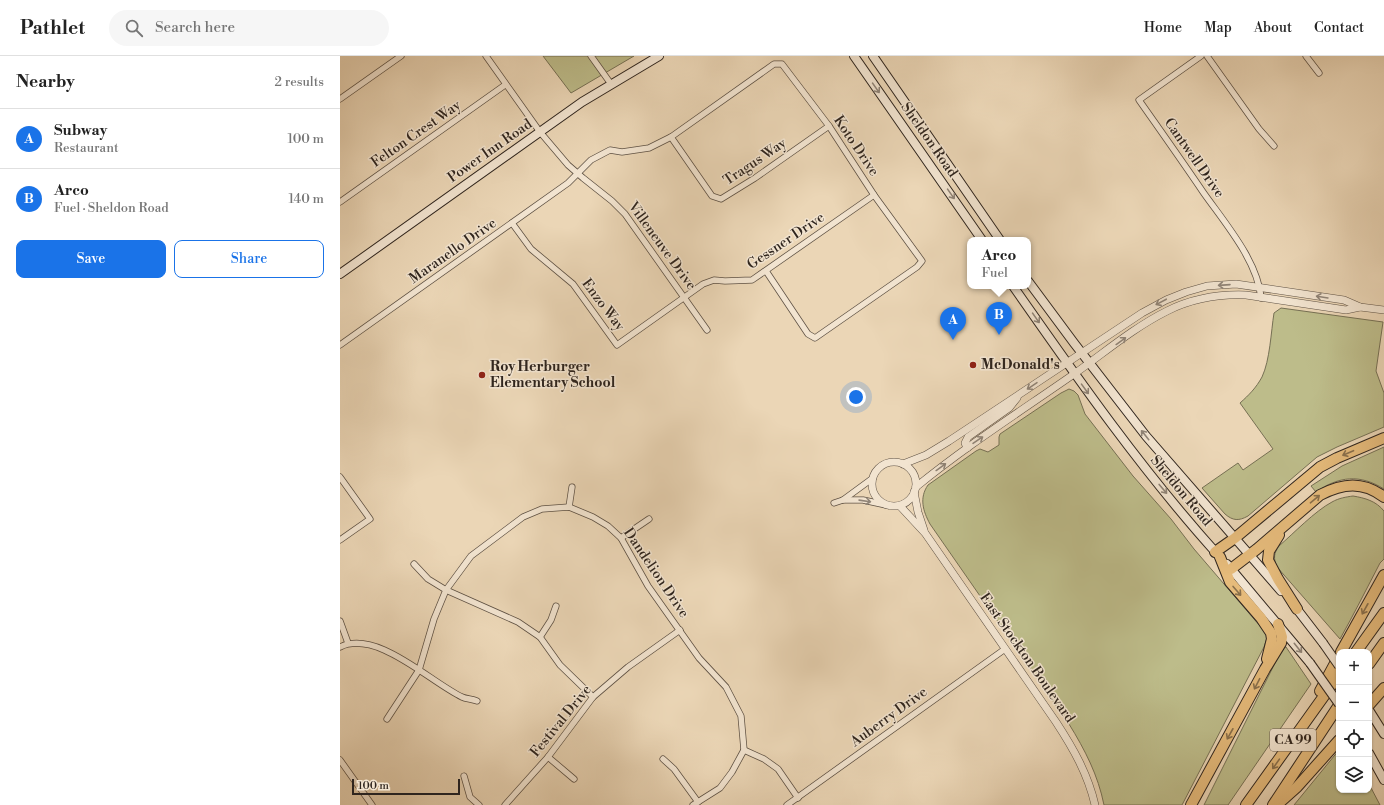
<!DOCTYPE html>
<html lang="en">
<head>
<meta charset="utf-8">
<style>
	:root { --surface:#fff; --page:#f6f6f6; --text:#222; --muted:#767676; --line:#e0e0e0; --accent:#1a73e8 }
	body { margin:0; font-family:"Libre Bodoni",serif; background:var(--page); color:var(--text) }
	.controls { position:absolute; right:12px; bottom:12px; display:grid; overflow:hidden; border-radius:8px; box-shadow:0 1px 3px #0004 }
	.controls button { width:36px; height:36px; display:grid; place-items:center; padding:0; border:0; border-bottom:1px solid var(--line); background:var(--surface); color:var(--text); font:20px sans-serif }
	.scale { position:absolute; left:12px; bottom:10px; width:108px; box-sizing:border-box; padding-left:4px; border:2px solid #2f251e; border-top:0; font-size:11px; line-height:14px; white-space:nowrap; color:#2f251e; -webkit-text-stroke:3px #f2e4d0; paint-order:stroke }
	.you { position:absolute; left:516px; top:341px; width:14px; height:14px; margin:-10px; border:3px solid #fff; border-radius:50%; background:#1a73e8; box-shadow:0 0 0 6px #1a73e833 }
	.badge { display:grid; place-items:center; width:26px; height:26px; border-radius:50%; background:var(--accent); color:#fff; font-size:13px; font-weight:700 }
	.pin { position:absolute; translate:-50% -33px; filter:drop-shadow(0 1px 2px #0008) }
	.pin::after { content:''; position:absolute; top:21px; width:14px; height:12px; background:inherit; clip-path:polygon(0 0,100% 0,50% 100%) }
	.popup { position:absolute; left:627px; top:181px; width:64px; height:52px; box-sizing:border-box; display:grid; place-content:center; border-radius:8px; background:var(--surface); filter:drop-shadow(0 1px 3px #0005); font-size:13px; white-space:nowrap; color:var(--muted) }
	.popup b { font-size:15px; color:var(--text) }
	.popup::after { content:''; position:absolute; left:50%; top:100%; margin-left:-8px; border:8px solid transparent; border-top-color:var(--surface) }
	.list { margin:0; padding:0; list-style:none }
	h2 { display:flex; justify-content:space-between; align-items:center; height:52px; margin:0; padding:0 16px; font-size:17px }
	h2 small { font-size:13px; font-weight:400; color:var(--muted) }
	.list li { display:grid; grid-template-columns:26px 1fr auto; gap:12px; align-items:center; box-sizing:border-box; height:60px; padding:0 16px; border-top:1px solid var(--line) }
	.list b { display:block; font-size:15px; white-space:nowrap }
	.list p { margin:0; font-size:13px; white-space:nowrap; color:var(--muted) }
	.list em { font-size:13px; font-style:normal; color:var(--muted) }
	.actions { display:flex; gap:8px; padding:12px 16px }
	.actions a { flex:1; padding:9px 0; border:1px solid var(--accent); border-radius:8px; text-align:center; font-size:14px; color:var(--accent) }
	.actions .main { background:var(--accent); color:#fff }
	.icon { flex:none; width:22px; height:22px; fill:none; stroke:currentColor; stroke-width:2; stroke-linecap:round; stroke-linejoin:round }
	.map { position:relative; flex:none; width:1044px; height:749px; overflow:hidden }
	header { display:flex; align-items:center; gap:24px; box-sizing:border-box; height:56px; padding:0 20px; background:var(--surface); border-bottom:1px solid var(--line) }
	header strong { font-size:19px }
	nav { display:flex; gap:22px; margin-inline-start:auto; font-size:14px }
	.search { width:280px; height:36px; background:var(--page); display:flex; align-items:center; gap:10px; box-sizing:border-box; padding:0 14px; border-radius:22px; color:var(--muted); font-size:15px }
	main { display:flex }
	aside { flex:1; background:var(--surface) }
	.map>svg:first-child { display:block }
	.green { fill:#bdbc8a; stroke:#767054 }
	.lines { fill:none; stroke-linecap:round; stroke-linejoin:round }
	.minor-casing { stroke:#5e5144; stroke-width:7 }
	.tertiary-casing { stroke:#5e5144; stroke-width:8 }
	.secondary-casing { stroke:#2f251e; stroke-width:10 }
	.motorway-casing { stroke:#2f251e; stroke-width:12 }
	.minor { stroke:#f2e4d0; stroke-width:5.5 }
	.tertiary { stroke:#f2e4d0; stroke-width:7 }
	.secondary { stroke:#f2e4d0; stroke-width:8 }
	.motorway { stroke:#e6bb7b; stroke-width:10 }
	.secondary-bridge-casing { stroke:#2f251e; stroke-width:10; stroke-linecap:butt }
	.secondary-bridge { stroke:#f2e4d0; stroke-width:8 }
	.oneway { stroke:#908477 }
	.oneway2 { stroke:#8a704c }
	.poi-dot { fill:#8f2418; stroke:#f2e4d0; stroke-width:1.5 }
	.labels { text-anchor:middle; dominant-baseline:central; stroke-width:3; stroke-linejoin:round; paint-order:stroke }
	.shield { fill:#f2e4d0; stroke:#6a5e53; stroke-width:1 }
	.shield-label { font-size:13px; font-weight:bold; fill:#2f251e }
	.street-label { font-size:14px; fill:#2f251e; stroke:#f2e4d0 }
	.poi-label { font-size:14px; font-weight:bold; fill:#2f251e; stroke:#f2e4d0; text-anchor:start }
</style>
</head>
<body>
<header>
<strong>Pathlet</strong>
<div class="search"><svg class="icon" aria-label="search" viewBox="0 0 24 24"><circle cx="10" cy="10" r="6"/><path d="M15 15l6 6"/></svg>Search here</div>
<nav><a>Home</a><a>Map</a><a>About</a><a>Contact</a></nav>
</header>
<main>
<aside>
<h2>Nearby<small>2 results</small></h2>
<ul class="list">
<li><span class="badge">A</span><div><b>Subway</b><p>Restaurant</p></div><em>100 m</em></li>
<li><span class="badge">B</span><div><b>Arco</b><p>Fuel · Sheldon Road</p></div><em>140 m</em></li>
</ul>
<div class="actions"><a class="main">Save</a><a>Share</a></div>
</aside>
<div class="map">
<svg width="1044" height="749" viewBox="0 0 1044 749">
	<rect width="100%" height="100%" fill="#ebd6b6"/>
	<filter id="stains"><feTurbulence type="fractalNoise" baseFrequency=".005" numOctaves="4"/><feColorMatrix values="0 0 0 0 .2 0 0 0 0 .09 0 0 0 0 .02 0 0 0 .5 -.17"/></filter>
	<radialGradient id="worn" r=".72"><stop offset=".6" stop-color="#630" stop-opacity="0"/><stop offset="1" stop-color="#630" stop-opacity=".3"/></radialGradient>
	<!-- green -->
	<g class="green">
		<path d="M203 0H294L231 37Z"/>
		<path d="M941 252 1043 266 1036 315 1044 337V371L997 391 977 401 908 460C899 465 893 465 885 458L862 432 898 407 903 414 933 393 900 347C909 339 916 332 922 321 930 304 931 276 934 257Z"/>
		<path d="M729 333 734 335 738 339 745 358 793 420 831 463 854 493 926 577 927 582 924 591 842 749H764C758 719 745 694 729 668L590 468C583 455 579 442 588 429L636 395 640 393 648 396 659 389V381L660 378 721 337Z"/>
		<path d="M1044 391V433C1020 418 999 420 976 436L971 430 1002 410Z"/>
		<path d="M1013 440C1025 442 1036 445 1044 455V503L1040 507C1027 532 1014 558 1000 583L937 511C933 502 934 497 939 490 954 477 975 455 992 446 999 442 1006 441 1013 440Z"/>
		<path d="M943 591H946L971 628 888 749H864Z"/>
		<path d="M999 694V734H1029V728L1040 749H954Z"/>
	</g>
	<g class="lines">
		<!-- minor casing -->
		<g class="minor-casing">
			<g id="minor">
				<path d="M146 0 200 76 228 109 243 122 272 145 285 158 367 274"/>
				<path d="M251 0 271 28"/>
				<path d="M861 0 799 44C820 74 842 105 863 136 884 166 918 205 921 242"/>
				<path d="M867 0 919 73 934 90"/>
				<path d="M966 0 979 17"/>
				<path d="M0 43 61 0"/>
				<path d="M331 81 372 140 381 143 415 122 489 70"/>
				<path d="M0 146 165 29"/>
				<path d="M172 167 191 193 233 228 277 289 363 228 374 224 385 225 412 224 534 139"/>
				<path d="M0 289 228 127 251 104 270 94 282 96 309 92 331 81 434 8H442L489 70 534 139 582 205 577 211 475 282 468 278 426 215"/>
				<path d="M0 421 30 463 0 484"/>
				<path d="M503 444H523L546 449"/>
				<path d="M494 447 503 444 533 422"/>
				<path d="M229 451 232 431"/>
				<path d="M281 482 309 463"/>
				<path d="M74 508 88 523 106 534 178 566 200 581 220 609 253 641"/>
				<path d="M0 565 8 587"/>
				<path d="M200 581 211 564 216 550"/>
				<path d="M0 591C37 573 90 626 122 641 126 643 132 643 137 645"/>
				<path d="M47 663 79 614 94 563 106 534 131 500 183 461 202 453 229 451 253 461 268 470 281 482 308 530 359 602 386 631 401 660 404 694 392 716 380 732 353 749"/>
				<path d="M404 694 424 703 438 713 458 742"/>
				<path d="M208 701 234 723"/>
				<path d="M323 703 334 713 358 746"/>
				<path d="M0 704 32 749"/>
				<path d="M124 720 130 741 139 749"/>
				<path d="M165 749 208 701 253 641 288 611 340 574"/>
				<path d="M447 749 665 593"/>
			</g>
		</g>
		<!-- tertiary casing -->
		<g class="tertiary-casing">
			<g id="tertiary">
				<path d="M627 392 625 387 628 381 669 352 677 342"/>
				<circle cx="554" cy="428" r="22"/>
				<path d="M563 408 586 399 609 385 802 257 826 244 846 236 867 230 896 228 1004 244 1020 251 1044 254"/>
				<path d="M576 431C626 390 681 355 734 318 764 297 793 272 827 255 851 243 879 238 906 239L1006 254 1020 251"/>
				<path d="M574 436 578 456 584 474"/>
				<path d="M560 450 585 477 716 666C733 692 748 718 755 749"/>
			</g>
		</g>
		<!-- secondary casing -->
		<g class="secondary-casing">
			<g id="secondary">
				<path d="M514 0 642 184"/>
				<path d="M533 0 660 184"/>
				<path d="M0 218 242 46 319 0"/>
				<path d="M688 225 734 287 806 380 941 535"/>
				<path d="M673 230C738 323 803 416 879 500"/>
				<path d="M887 508 970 607"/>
				<path d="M953 548 983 587"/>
				<path d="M1029 654 1044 678"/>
				<path d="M1029 697 1044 724"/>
			</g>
		</g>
		<!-- motorway casing -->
		<g class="motorway-casing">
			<g id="motorway">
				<path d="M939 479 929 495 928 504 938 523 957 553"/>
				<path d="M875 496 895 482 980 411 997 402 1044 382"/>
				<path d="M880 501 890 526 921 562 931 577 932 583 927 603"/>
				<path d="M891 513 917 493 980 439C1003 427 1023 425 1044 441"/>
				<path d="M1001 596 1044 519"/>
				<path d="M1016 596 1044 557"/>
				<path d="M1029 608 1044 587"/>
				<path d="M980 635 999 600"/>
				<path d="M1029 649 1044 632"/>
				<path d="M938 748 957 731 999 684"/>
				<path d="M851 749 925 613 941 587 942 581 938 568"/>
				<path d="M906 749 999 619"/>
				<path d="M933 749 999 649"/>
			</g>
		</g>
		<!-- minor -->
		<use href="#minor" class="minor"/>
		<!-- tertiary -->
		<use href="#tertiary" class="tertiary"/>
		<!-- secondary -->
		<use href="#secondary" class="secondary"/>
		<!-- motorway -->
		<use href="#motorway" class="motorway"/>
		<!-- secondary-bridge casing -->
		<g class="secondary-bridge-casing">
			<g id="secondary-bridge">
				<path d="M983 587 999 610"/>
				<path d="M970 607 999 648"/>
			</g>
		</g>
		<!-- secondary-bridge -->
		<use href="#secondary-bridge" class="secondary-bridge"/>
	</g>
	<!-- one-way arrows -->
	<defs><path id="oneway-shaft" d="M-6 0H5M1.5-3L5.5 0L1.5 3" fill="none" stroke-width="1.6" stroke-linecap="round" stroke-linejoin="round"/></defs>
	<g class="oneway">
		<use href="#oneway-shaft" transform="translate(536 32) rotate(55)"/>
		<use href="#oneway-shaft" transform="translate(611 138) rotate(55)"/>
		<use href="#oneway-shaft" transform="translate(884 229) rotate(176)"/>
		<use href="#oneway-shaft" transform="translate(982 241) rotate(-171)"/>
		<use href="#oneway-shaft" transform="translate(821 246) rotate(152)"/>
		<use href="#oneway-shaft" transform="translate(696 262) rotate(55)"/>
		<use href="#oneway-shaft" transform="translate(781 285) rotate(-36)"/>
		<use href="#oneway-shaft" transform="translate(692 330) rotate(146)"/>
		<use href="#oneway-shaft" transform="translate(745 333) rotate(54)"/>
		<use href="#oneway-shaft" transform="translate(805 379) rotate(-129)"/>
		<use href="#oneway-shaft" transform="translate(638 384) rotate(-34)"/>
		<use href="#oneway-shaft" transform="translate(601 411) rotate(-36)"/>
		<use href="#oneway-shaft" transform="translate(823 433) rotate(50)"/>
		<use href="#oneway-shaft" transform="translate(525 445) rotate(8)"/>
		<use href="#oneway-shaft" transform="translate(958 592) rotate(51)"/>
	</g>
	<g class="oneway2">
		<use href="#oneway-shaft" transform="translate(1008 397) rotate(157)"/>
		<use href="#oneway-shaft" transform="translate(975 443) rotate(-40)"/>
		<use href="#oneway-shaft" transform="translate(897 535) rotate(49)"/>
		<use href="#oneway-shaft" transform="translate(1025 553) rotate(119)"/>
		<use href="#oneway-shaft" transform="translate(917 628) rotate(117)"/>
		<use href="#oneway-shaft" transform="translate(890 678) rotate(119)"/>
		<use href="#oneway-shaft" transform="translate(936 708) rotate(125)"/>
	</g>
	<!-- markers -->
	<g class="poi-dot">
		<circle cx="633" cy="309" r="4"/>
		<circle cx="142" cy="319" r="4"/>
	</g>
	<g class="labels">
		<!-- shield labels -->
		<rect class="shield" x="930" y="673" width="46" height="22" rx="3"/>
		<g class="shield-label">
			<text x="953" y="684">CA 99</text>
		</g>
		<!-- street labels -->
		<g class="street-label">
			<text transform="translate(76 78) rotate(-35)">Felton Crest Way</text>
			<text transform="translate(589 84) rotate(55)">Sheldon Road</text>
			<text transform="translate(516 90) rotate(56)">Koto Drive</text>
			<text transform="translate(150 95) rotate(-35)">Power Inn Road</text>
			<text transform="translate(854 102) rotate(55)">Cantwell Drive</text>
			<text transform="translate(415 106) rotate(-34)">Tragus Way</text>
			<text transform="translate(446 185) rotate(-34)">Gessner Drive</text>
			<text transform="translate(322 190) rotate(54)">Villeneuve Drive</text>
			<text transform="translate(113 195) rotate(-35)">Maranello Drive</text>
			<text transform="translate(263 249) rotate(53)">Enzo Way</text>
			<text transform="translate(841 435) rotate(50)">Sheldon Road</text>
			<text transform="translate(316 517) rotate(56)">Dandelion Drive</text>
			<text transform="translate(687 602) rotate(55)">East Stockton Boulevard</text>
			<text transform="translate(549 661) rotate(-36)">Auberry Drive</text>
			<text transform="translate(221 665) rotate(-51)">Festival Drive</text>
		</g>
		<!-- poi labels -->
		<g class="poi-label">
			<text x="641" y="309">McDonald's</text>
			<text x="150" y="311">Roy Herburger<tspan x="150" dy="16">Elementary School</tspan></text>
		</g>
	</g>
	<rect width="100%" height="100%" filter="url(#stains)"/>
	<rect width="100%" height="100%" fill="url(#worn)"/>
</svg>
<div class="controls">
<button>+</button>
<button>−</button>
<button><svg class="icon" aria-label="locate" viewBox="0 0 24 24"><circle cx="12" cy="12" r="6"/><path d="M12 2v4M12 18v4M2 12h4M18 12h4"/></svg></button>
<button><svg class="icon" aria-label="layers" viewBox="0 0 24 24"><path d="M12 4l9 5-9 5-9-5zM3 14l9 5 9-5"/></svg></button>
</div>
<div class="scale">100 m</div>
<div class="you"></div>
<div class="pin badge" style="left:613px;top:284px">A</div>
<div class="pin badge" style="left:659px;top:279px">B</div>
<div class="popup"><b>Arco</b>Fuel</div>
</div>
</main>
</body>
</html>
